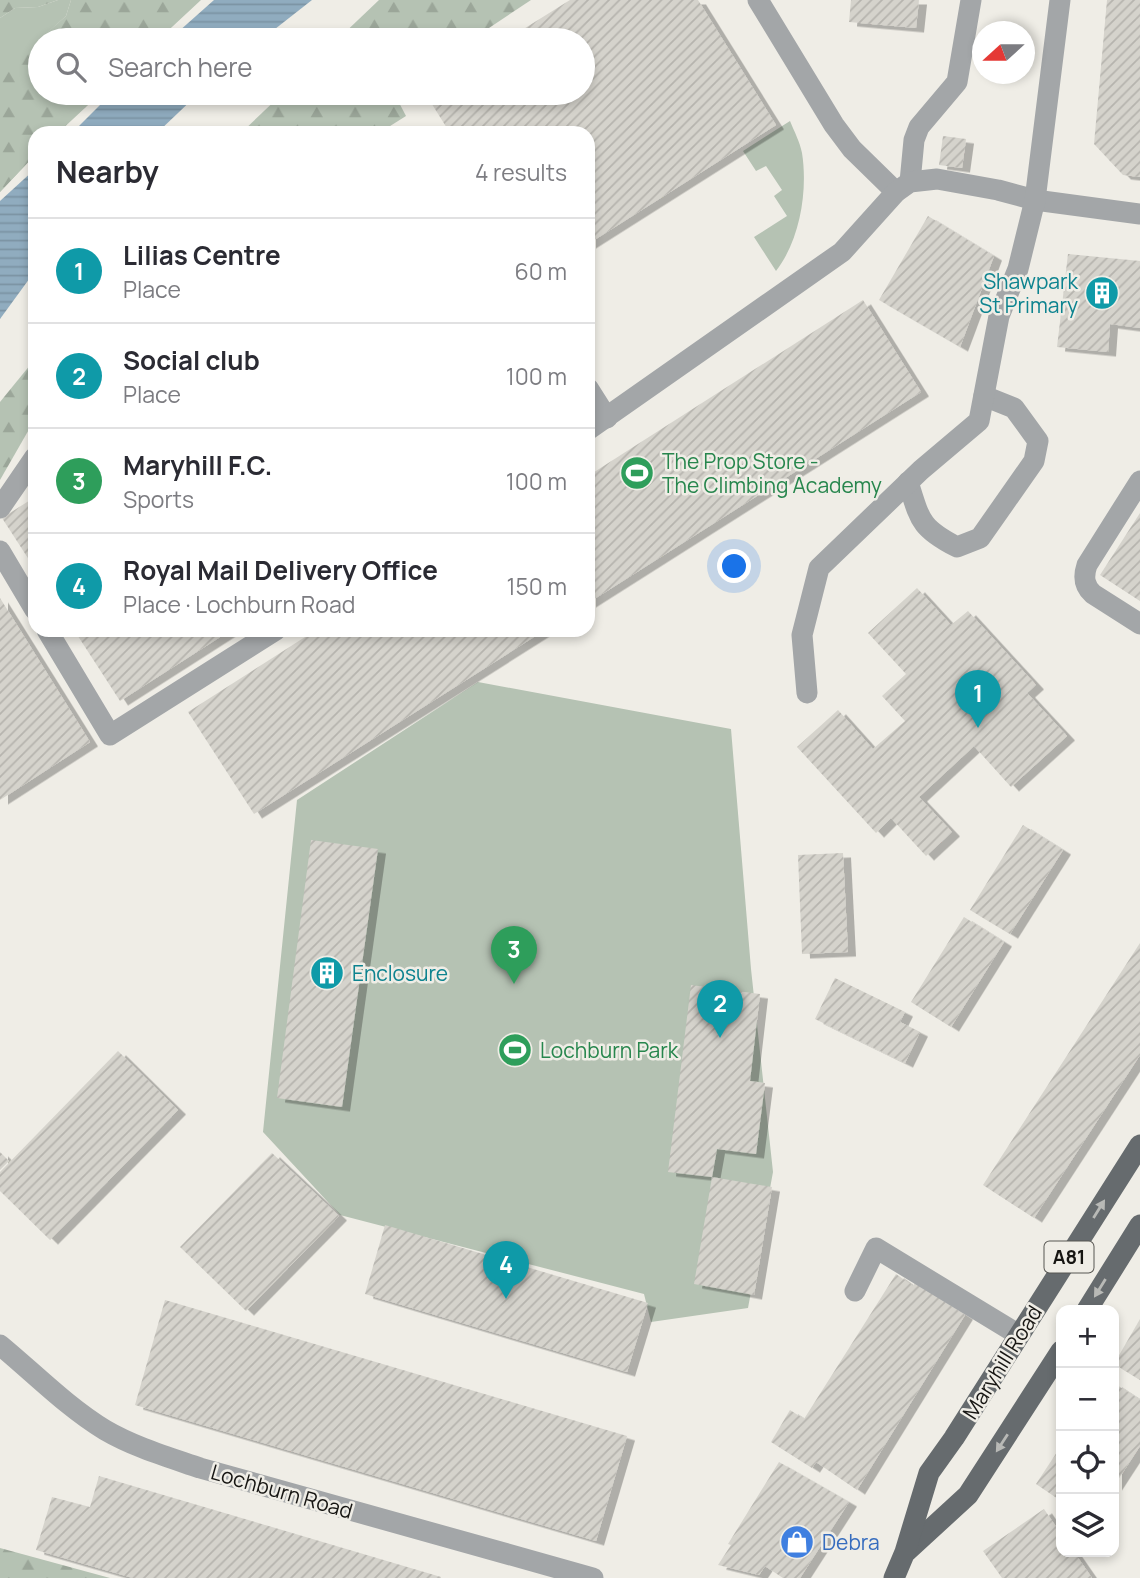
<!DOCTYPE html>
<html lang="en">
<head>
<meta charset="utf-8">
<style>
	:root { --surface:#fff; --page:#f2f2f3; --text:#2b2b33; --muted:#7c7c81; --line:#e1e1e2; --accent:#34740f }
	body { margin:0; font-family:Manrope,sans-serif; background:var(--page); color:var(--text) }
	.controls { position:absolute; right:21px; bottom:21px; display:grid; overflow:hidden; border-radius:14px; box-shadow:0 4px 10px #0003 }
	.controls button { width:63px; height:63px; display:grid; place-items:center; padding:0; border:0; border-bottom:2px solid var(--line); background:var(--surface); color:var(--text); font:35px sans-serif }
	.compass { position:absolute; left:972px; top:21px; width:63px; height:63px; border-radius:50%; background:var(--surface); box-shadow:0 4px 10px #0003; rotate:249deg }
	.you { position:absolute; left:735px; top:567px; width:24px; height:24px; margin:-18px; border:5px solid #fff; border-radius:50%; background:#1a73e8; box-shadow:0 0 0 10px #1a73e833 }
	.badge { display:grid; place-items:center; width:46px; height:46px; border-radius:50%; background:var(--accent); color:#fff; font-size:23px; font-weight:700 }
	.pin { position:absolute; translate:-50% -58px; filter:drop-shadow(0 2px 4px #0008) }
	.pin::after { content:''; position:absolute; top:37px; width:24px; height:21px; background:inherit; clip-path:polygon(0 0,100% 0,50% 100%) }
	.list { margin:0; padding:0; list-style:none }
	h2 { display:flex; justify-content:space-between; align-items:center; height:91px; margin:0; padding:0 28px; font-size:30px }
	h2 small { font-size:23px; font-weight:400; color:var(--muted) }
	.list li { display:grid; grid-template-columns:46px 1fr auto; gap:21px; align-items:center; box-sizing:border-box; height:105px; padding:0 28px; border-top:2px solid var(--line) }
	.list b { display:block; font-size:26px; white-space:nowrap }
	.list p { margin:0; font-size:23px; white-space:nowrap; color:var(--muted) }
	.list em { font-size:23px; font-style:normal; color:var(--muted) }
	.icon { flex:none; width:38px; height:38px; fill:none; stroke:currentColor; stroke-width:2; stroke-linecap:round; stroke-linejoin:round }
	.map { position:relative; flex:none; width:1140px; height:1578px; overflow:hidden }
	.search { position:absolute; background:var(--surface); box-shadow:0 4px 10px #0003; left:28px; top:28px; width:567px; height:77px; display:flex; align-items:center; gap:18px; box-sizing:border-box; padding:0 24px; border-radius:38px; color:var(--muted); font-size:26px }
	.panel { position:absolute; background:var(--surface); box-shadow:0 4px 10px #0003; left:28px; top:126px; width:567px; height:511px; border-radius:21px }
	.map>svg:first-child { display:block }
	.green { fill:#b5c2b3 }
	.forest { fill:url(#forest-firs) }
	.water { fill:url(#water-rules) }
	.building { fill:url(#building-hatch); filter:url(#shadow) }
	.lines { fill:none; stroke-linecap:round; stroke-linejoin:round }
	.minor { stroke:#a3a6a8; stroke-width:21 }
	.major { stroke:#666b6e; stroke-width:21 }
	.oneway { fill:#b8b9b6 }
	.labels { text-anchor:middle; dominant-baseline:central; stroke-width:5; stroke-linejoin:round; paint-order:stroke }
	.shield { fill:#efede6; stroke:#575652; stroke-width:2 }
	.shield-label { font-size:19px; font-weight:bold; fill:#161512 }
	.culture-label { font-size:21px; fill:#0d838f; stroke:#efede6; text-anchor:end }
	.leisure-label { font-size:21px; fill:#27864d; stroke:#efede6; text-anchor:start }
	.street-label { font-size:21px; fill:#161512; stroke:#efede6 }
	.shop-label { font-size:21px; fill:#366cbe; stroke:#efede6; text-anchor:start }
</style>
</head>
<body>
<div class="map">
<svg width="1140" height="1578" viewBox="0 0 1140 1578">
	<defs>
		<pattern id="forest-firs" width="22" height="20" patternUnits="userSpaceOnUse" patternTransform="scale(1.75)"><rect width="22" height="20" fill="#b5c2b3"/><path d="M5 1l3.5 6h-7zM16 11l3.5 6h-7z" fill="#9ba699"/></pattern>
		<pattern id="water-rules" width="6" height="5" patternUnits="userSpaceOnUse" patternTransform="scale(1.75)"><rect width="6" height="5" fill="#90acbf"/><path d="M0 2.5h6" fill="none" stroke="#7b93a3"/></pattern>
		<pattern id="building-hatch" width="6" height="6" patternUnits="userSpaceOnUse" patternTransform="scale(1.75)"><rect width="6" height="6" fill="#d5d3cc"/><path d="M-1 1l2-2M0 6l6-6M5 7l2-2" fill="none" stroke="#b6b4ae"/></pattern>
		<filter id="shadow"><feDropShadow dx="8" dy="4.5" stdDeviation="0" flood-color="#0004"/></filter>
	</defs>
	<rect width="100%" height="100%" fill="#efede6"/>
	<!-- green -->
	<g class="green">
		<path d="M58 0H71L66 16 27 51 40 93 58 133H35V155L0 192V18L15 8 38 7Z"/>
		<path d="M790 121C794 131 800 142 802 153 808 191 800 240 776 271L754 237 787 216 774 196 782 190 766 166 756 171 743 151Z"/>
		<path d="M478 682 731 729 751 969 773 1172 748 1308 651 1322 644 1294 340 1215 263 1132 297 800Z"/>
	</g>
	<!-- forest -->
	<g class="forest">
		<path d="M0 0H58L38 7 15 8 0 18Z"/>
		<path d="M71 0H201L158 40H40V93H101L58 133H35V155L0 192V71L13 57 27 50 66 16Z"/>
		<path d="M379 0H531L471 40H337Z"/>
		<path d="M283 93H394L406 116 379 133H241Z"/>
		<path d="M35 359V419L0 480V402Z"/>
		<path d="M0 1548 110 1578H0Z"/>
	</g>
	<!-- water -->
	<g class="water">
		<path d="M214 0H312L261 40H169Z"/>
		<path d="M112 93H199L157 133H72Z"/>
		<path d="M35 169V271L0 319V201Z"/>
	</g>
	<!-- building -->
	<g class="building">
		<path d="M570 0H698L776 125 588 244V133H450L425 93H583V40H506Z"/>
		<path d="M851 0H919L916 28 849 22Z"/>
		<path d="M1107 0H1140V177L1123 175 1094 144Z"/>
		<path d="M943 136 966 139 962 168 939 165Z"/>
		<path d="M928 216 994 256 960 347 879 300Z"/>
		<path d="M1068 254 1140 261V328L1110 324 1108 352 1057 347Z"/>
		<path d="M863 300 921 392 588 603V476Z"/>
		<path d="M35 497V569L2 518Z"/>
		<path d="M1140 513V601L1100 575Z"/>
		<path d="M917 588 951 625 968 611 1036 685 1027 693 1067 736 1011 787 974 746 919 797 952 832 926 856 891 818 876 833 797 747 838 710 873 749 905 721 882 696 906 674 868 633Z"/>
		<path d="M0 598 90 742 0 800Z"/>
		<path d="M74 630H231L120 701Z"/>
		<path d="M316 630H545L254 814 188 712Z"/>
		<path d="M1023 825 1063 850 1010 934 970 910Z"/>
		<path d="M311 840 378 849 342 1107 277 1098Z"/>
		<path d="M843 853 848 952 802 954 798 855Z"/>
		<path d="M964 917 1004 942 951 1027 911 1002Z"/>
		<path d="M1140 943V1055L1034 1218 983 1185Z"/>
		<path d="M835 978 905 1012 900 1022 920 1032 905 1063 815 1019Z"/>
		<path d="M691 985 760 994 750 1081 765 1083 756 1154 717 1149 712 1177 668 1172Z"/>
		<path d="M118 1051 178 1110 50 1240 0 1191V1172Z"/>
		<path d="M0 1152 9 1161 0 1170Z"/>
		<path d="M272 1153 339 1216 246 1311 180 1247Z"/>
		<path d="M712 1177 772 1187 754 1295 694 1284Z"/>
		<path d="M385 1225 648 1303 627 1372 365 1294Z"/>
		<path d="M896 1274 913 1286 915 1283 965 1315 857 1490 816 1462 812 1468 771 1442 790 1410 804 1419Z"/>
		<path d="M165 1300 627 1436 596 1541 135 1405Z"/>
		<path d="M1140 1319V1380L1114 1364Z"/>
		<path d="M1114 1383 1140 1400V1446L1114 1486Z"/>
		<path d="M1061 1446V1501L1036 1484Z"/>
		<path d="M779 1462 849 1502 800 1578H783L765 1566 759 1575 718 1565 731 1545 728 1544Z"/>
		<path d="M99 1476 441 1577V1578H133L36 1550 52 1497 90 1507Z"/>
		<path d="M1044 1509 1061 1534V1552H1074L1092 1578H1002L983 1551Z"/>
	</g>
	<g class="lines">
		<!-- minor -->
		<g class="minor">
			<path d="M758 0 834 125 852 149 896 192"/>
			<path d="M910 182 914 140 919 127 957 82 971 0"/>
			<path d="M588 388 607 418"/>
			<path d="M588 430 842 252 896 192 910 182 937 179 998 190 1035 200 1140 214"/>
			<path d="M1140 481 1087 565C1083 577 1084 586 1093 594L1140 624"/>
			<path d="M908 482C920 520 920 528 957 547L980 538 1034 461 1038 441 1014 408 984 396"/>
			<path d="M0 508 35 457"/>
			<path d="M0 551 35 610"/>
			<path d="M47 630 110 735 276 630"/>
			<path d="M807 693 802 635 819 568 921 470 979 421 999 316 1018 269 1035 200 1060 0"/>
			<path d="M855 1291 876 1248 1019 1335"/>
			<path d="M0 1345C34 1373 67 1407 105 1430 134 1447 168 1457 200 1468L593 1578"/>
		</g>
		<!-- major -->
		<g class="major">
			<path d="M1087 1310 1140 1225"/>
			<path d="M907 1551 968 1495 1061 1351"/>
			<path d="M894 1578 905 1552 929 1473 954 1438 1140 1145"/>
		</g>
	</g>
	<!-- one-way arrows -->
	<defs><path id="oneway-solid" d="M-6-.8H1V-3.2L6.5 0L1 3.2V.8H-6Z" transform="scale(1.75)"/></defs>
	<g class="oneway">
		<use href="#oneway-solid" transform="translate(1099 1209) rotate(-58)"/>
		<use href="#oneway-solid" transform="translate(1100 1288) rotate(122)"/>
		<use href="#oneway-solid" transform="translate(1002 1443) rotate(123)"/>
	</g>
	<!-- icons -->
	<defs>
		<g id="building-disc" transform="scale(1.75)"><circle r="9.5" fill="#0f9aa8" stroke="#efede6"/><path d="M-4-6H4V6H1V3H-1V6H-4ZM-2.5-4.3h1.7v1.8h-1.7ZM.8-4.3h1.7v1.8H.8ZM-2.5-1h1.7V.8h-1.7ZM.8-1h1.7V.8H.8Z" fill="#fff"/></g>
		<g id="stadium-disc" transform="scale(1.75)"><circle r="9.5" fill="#2e9e5b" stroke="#efede6"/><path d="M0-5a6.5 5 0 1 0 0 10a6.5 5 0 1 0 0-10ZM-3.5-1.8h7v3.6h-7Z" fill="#fff"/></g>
		<g id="shop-disc" transform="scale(1.75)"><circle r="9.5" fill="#3f7fe0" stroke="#efede6"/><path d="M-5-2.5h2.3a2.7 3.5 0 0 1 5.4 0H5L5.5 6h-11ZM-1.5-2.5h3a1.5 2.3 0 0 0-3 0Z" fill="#fff"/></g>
	</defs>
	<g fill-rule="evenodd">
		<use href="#building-disc" x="1102" y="293"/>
		<use href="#stadium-disc" x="637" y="473"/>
		<use href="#building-disc" x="327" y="973"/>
		<use href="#stadium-disc" x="515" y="1050"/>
		<use href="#shop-disc" x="797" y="1542"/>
	</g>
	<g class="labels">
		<!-- shield labels -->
		<rect class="shield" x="1044.5" y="1241.5" width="49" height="31" rx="5"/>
		<g class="shield-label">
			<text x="1069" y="1257">A81</text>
		</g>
		<!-- culture labels -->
		<g class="culture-label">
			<text x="1078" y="281">Shawpark<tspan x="1078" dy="24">St Primary</tspan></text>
			<text x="352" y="973" text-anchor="start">Enclosure</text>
		</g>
		<!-- leisure labels -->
		<g class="leisure-label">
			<text x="662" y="461">The Prop Store -<tspan x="662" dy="24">The Climbing Academy</tspan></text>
			<text x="540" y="1050">Lochburn Park</text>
		</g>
		<!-- street labels -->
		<g class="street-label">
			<text transform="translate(1002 1362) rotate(-58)">Maryhill Road</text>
			<text transform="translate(282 1491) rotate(16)">Lochburn Road</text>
		</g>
		<!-- shop labels -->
		<g class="shop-label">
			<text x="822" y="1542">Debra</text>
		</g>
	</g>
</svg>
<div class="controls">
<button>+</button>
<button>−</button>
<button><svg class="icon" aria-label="locate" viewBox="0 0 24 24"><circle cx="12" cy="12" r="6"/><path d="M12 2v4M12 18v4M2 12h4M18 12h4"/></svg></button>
<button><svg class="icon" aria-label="layers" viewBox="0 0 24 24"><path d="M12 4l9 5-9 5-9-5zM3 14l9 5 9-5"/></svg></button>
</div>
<svg class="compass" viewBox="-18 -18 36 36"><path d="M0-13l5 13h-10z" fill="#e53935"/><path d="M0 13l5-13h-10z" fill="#7c7c81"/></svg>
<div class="you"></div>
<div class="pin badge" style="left:978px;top:728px;background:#0f9aa8">1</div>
<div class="pin badge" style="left:720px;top:1038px;background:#0f9aa8">2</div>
<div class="pin badge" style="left:514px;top:984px;background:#2e9e5b">3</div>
<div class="pin badge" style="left:506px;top:1299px;background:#0f9aa8">4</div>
<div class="search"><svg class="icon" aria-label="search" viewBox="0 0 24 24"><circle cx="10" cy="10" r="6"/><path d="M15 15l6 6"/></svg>Search here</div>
<section class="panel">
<h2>Nearby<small>4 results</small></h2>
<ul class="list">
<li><span class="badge" style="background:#0f9aa8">1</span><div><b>Lilias Centre</b><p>Place</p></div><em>60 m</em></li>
<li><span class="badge" style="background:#0f9aa8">2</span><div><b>Social club</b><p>Place</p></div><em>100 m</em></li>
<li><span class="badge" style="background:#2e9e5b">3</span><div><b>Maryhill F.C.</b><p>Sports</p></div><em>100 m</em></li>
<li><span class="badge" style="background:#0f9aa8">4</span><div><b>Royal Mail Delivery Office</b><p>Place · Lochburn Road</p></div><em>150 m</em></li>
</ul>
</section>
</div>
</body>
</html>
